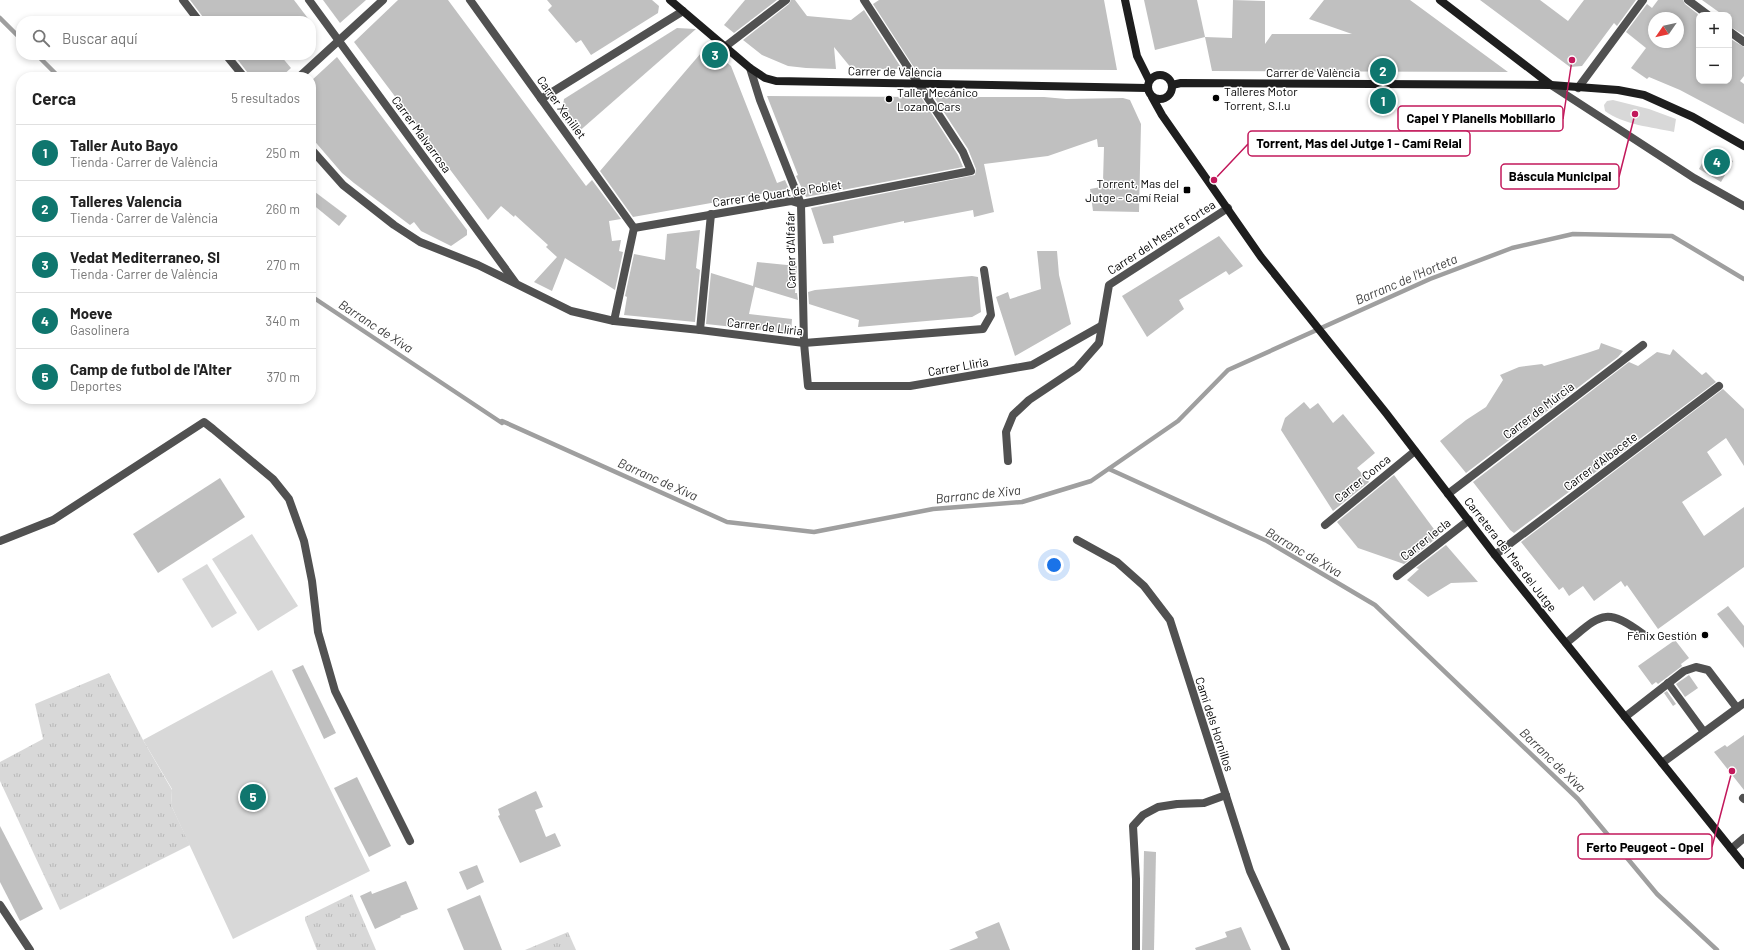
<!DOCTYPE html>
<html lang="es">
<head>
<meta charset="utf-8">
<style>
	:root { --surface:#fff; --page:#f6f6f6; --text:#222; --muted:#767676; --line:#e0e0e0; --accent:#0f766e }
	body { margin:0; font-family:Barlow,sans-serif; background:var(--page); color:var(--text) }
	.controls { position:absolute; right:12px; top:12px; display:grid; overflow:hidden; border-radius:8px; box-shadow:0 2px 6px #0003 }
	.controls button { width:36px; height:36px; display:grid; place-items:center; padding:0; border:0; border-bottom:1px solid var(--line); background:var(--surface); color:var(--text); font:20px sans-serif }
	.compass { position:absolute; left:1648px; top:12px; width:36px; height:36px; border-radius:50%; background:var(--surface); box-shadow:0 2px 6px #0003; rotate:236deg }
	.you { position:absolute; left:1054px; top:565px; width:14px; height:14px; margin:-10px; border:3px solid #fff; border-radius:50%; background:#1a73e8; box-shadow:0 0 0 6px #1a73e833 }
	.badge { display:grid; place-items:center; width:26px; height:26px; border-radius:50%; background:var(--accent); color:#fff; font-size:13px; font-weight:700 }
	.pin { position:absolute; translate:-50% -50%; border:2px solid #fff; box-shadow:0 1px 4px #0006 }
	.list { margin:0; padding:0; list-style:none }
	h2 { display:flex; justify-content:space-between; align-items:center; height:52px; margin:0; padding:0 16px; font-size:17px }
	h2 small { font-size:13px; font-weight:400; color:var(--muted) }
	.list li { display:grid; grid-template-columns:26px 1fr auto; gap:12px; align-items:center; box-sizing:border-box; height:56px; padding:0 16px; border-top:1px solid var(--line) }
	.list b { display:block; font-size:15px; white-space:nowrap }
	.list p { margin:0; font-size:13px; white-space:nowrap; color:var(--muted) }
	.list em { font-size:13px; font-style:normal; color:var(--muted) }
	.icon { flex:none; width:22px; height:22px; fill:none; stroke:currentColor; stroke-width:2; stroke-linecap:round; stroke-linejoin:round }
	.map { position:relative; flex:none; width:1744px; height:950px; overflow:hidden }
	.search { position:absolute; background:var(--surface); box-shadow:0 2px 6px #0003; left:16px; top:16px; width:300px; height:44px; display:flex; align-items:center; gap:10px; box-sizing:border-box; padding:0 14px; border-radius:16px; color:var(--muted); font-size:15px }
	.panel { position:absolute; background:var(--surface); box-shadow:0 2px 6px #0003; left:16px; top:72px; width:300px; height:332px; border-radius:16px }
	.map>svg:first-child { display:block }
	.grass { fill:url(#grass-tufts) }
	.green { fill:#d8d8d8 }
	.lines { fill:none; stroke-linecap:round; stroke-linejoin:round }
	.stream { stroke:#9f9f9f; stroke-width:4.5 }
	.building { fill:#c0c0c0; fill-rule:evenodd }
	.lane { stroke:#515151; stroke-width:8 }
	.street { stroke:#515151; stroke-width:8 }
	.secondary { stroke:#1e1e1e; stroke-width:8 }
	.poi-dot { fill:#000; stroke:#fff; stroke-width:1.5 }
	.labels { text-anchor:middle; dominant-baseline:central; stroke-width:3; stroke-linejoin:round; paint-order:stroke }
	.street-label { font-size:12px; fill:#000; stroke:#fff }
	.poi-label { font-size:12px; fill:#000; stroke:#fff; text-anchor:start }
	.water-label { font-size:13px; font-style:italic; fill:#404040; stroke:#fff }
	.leader { fill:none; stroke:#c2185b; stroke-width:1.5 }
	.callout-dot { fill:#c2185b; stroke:#fff; stroke-width:1.5 }
	.callout { fill:#fff; stroke:#c2185b; stroke-width:1.5 }
	.callout-label { font-size:13px; text-anchor:middle; font-weight:bold; fill:#000 }
</style>
</head>
<body>
<div class="map">
<svg width="1744" height="950" viewBox="0 0 1744 950">
	<defs>
		<pattern id="grass-tufts" width="24" height="20" patternUnits="userSpaceOnUse"><rect width="24" height="20" fill="#d8d8d8"/><path d="M3 7l-1-3M5 7V3M7 7l1-3M15 17l-1-3M17 17v-4M19 17l1-3" fill="none" stroke="#b8b8b8"/></pattern>
	</defs>
	<rect width="100%" height="100%" fill="#fff"/>
	<!-- grass -->
	<g class="grass">
		<path d="M109 673 143 740 172 790 171 805 190 845 60 910 0 781V762L43 739 35 704Z"/>
		<path d="M352 894 376 950H317L305 920V917Z"/>
		<path d="M568 932 576 950H525Z"/>
	</g>
	<!-- green -->
	<g class="green">
		<path d="M1613 100 1649 109 1676 119 1674 132C1652 127 1624 125 1605 111L1604 105 1607 101Z"/>
		<path d="M252 534 298 606 258 631 212 559Z"/>
		<path d="M207 564 237 613 212 628 182 579Z"/>
		<path d="M272 670 370 871 233 939 171 805 172 789 143 740Z"/>
	</g>
	<g class="lines">
		<!-- stream -->
		<g class="stream">
			<path d="M0 18 21 39"/>
			<path d="M37 55 59 77"/>
			<path d="M311 296 502 423V421L727 522 814 532 933 509 1022 502 1091 481 1178 421 1228 370 1430 279 1512 248 1573 234 1672 236 1744 279"/>
			<path d="M1109 469 1267 541 1375 605 1578 799 1657 894 1717 950"/>
		</g>
	</g>
	<!-- building -->
	<g class="building">
		<path d="M190 0H294L310 21H206Z"/>
		<path d="M323 0H366L340 23Z"/>
		<path d="M398 0H448L586 186 592 180 621 219 609 221 612 241 621 240 619 251 623 252 615 290 565 258 552 291 534 282 557 257 546 247 548 245 515 215 514 217 501 206 488 220 354 42Z"/>
		<path d="M547 0H652L659 6 658 13 591 55 581 40 576 43 548 10 552 6Z"/>
		<path d="M745 0H777L734 33 724 25Z"/>
		<path d="M791 0H795L807 16 851 20 864 10 902 69H852L834 47 836 69 806 68 788 66 762 55 743 40 789 4Z"/>
		<path d="M879 0H1104L1117 70 918 69H915L873 4Z"/>
		<path d="M1144 0H1197L1205 37 1155 50Z"/>
		<path d="M1233 0 1265 1V44L1272 34H1352L1309 19 1324 0H1410L1508 72 1212 71 1205 37 1232 38Z"/>
		<path d="M1480 0H1540L1568 21 1584 0H1636L1617 26 1614 23 1582 66 1570 67Z"/>
		<path d="M1658 0H1683L1685 4 1699 15V81H1729V38L1744 47V76L1740 81 1744 84V124L1680 90 1649 77 1647 79 1631 68 1646 48 1626 32 1647 4 1652 8ZM1654 18H1678V42H1654Z"/>
		<path d="M1702 0H1744V35L1729 26V15H1723Z"/>
		<path d="M677 28 696 29 576 134 561 117 564 99Z"/>
		<path d="M707 46 731 66 777 183 785 180 789 189 633 217 600 171Z"/>
		<path d="M234 55H280L291 68 281 77H251Z"/>
		<path d="M337 57 467 230V235L451 246 421 231 414 222 410 225 354 183 342 173 311 137V81Z"/>
		<path d="M767 96 921 97 958 155 963 167 806 197 796 176 798 175Z"/>
		<path d="M934 97H1044L1066 99 1123 98 1130 100 1141 124 1139 212 1093 211 1090 189 1101 187V181H1103L1104 147H1098L1097 139 1048 156 984 164 994 212 974 217 973 210 904 223V221L833 236 834 243 823 244 811 208 975 175 976 169 968 149Z"/>
		<path d="M1710 148 1733 161 1721 182 1699 169Z"/>
		<path d="M311 189 347 216 339 226 311 203Z"/>
		<path d="M700 230 696 268 700 270 695 322 624 315 627 297 625 296 634 254 665 260 667 234Z"/>
		<path d="M1219 236 1243 266 1229 275 1226 271 1179 300 1184 309 1147 337 1122 296Z"/>
		<path d="M1037 251H1057L1059 275 1071 324 1015 356 996 297 1008 292 1010 299 1041 289Z"/>
		<path d="M757 262 797 266 795 293H797L798 300 755 287 749 314 792 319 791 333 706 324 711 273 753 286Z"/>
		<path d="M972 276 978 277 981 312 972 317 858 327 859 320 809 304 808 292 815 290Z"/>
		<path d="M1601 343 1623 351 1618 357 1466 473 1440 441 1466 420 1486 407 1503 380 1500 375 1519 367 1542 364 1544 366 1587 353 1599 349Z"/>
		<path d="M1673 349 1702 375 1706 372 1716 382 1514 533 1510 530 1473 482 1629 362 1638 366 1657 352 1670 355Z"/>
		<path d="M1723 389 1744 409V466L1726 438 1707 452 1722 475 1682 502 1704 536 1744 507V567L1658 629 1627 585 1625 587 1621 581 1594 601 1583 586 1569 596 1563 587 1559 590 1521 542Z"/>
		<path d="M1304 402 1310 409 1318 403 1333 423 1343 414 1375 453 1357 468 1369 482 1333 511 1281 430 1285 418Z"/>
		<path d="M1394 475 1439 536 1404 564 1358 548 1337 522Z"/>
		<path d="M220 478 245 517 158 573 133 534Z"/>
		<path d="M1446 545 1478 582 1451 583 1428 597 1407 580 1419 569 1416 568Z"/>
		<path d="M1728 606 1744 626V648L1717 614Z"/>
		<path d="M1675 640 1689 658 1681 664 1682 666 1658 684 1656 682 1652 685 1638 666Z"/>
		<path d="M303 665 336 733 324 739 292 670Z"/>
		<path d="M1689 675 1698 688 1685 697 1676 684Z"/>
		<path d="M1667 691 1676 704 1673 706 1664 693Z"/>
		<path d="M1744 735V790L1714 752 1725 745 1727 747Z"/>
		<path d="M357 777 391 846 369 857 334 788Z"/>
		<path d="M536 791 543 807 535 810 546 837 555 833 561 846 520 863 498 816 500 815 498 809Z"/>
		<path d="M0 826 43 909 20 921 0 882Z"/>
		<path d="M1144 851 1156 852 1154 950H1142Z"/>
		<path d="M477 865 484 882 467 890 459 872Z"/>
		<path d="M406 881 418 909 400 916 401 917 375 929 360 896 371 891 372 894Z"/>
		<path d="M480 895 502 950H464L447 909Z"/>
		<path d="M999 922 1010 950H949L978 938 975 932Z"/>
		<path d="M1241 927 1251 950H1196L1195 948 1227 937 1225 932Z"/>
	</g>
	<g class="lines">
		<!-- lane -->
		<g class="lane">
			<path d="M1566 643C1600 616 1604 605 1643 634"/>
			<path d="M1668 683 1704 732"/>
			<path d="M1625 717 1684 671 1696 667 1708 670 1737 708"/>
			<path d="M1743 798 1744 799"/>
			<path d="M1731 849 1744 838"/>
		</g>
		<!-- street -->
		<g class="street">
			<path d="M183 0 199 21"/>
			<path d="M309 0 515 282"/>
			<path d="M470 0 634 228"/>
			<path d="M1688 0 1708 15"/>
			<path d="M1729 31 1744 42"/>
			<path d="M726 46 786 0"/>
			<path d="M226 55 244 77"/>
			<path d="M750 68 760 100 801 204 804 343 808 386H910L1032 365 1101 326"/>
			<path d="M299 77 383 0"/>
			<path d="M1551 85 1694 178 1744 206"/>
			<path d="M1578 88 1643 0"/>
			<path d="M541 99 683 11"/>
			<path d="M311 149 343 185 394 225 420 242 478 265 571 311 614 321 700 330 804 343 983 329 991 315 984 270"/>
			<path d="M634 228 791 201 801 204 971 171 963 152 864 0"/>
			<path d="M614 321 634 228"/>
			<path d="M700 330 711 214"/>
			<path d="M1008 461 1006 432 1013 415 1029 400 1077 368 1099 343 1109 285 1228 208"/>
			<path d="M1448 494 1643 345"/>
			<path d="M1325 525 1415 451"/>
			<path d="M1077 540 1117 562 1144 586 1170 620 1250 871 1286 950"/>
			<path d="M0 541 53 520 204 422 213 429 273 479 289 499 304 541 312 581 318 632 335 691 410 841"/>
			<path d="M1495 555 1719 386"/>
			<path d="M1397 576 1469 520"/>
			<path d="M1662 763 1744 703"/>
			<path d="M0 905 30 950"/>
			<path d="M1136 950V879L1133 826 1143 815 1158 807 1177 804 1204 803 1226 795"/>
		</g>
		<!-- secondary -->
		<g class="secondary">
			<path d="M670 0 750 68 765 78 776 81 1147 88"/>
			<path d="M1125 0 1137 56 1149 80"/>
			<path d="M1440 0 1551 85"/>
			<circle cx="1160" cy="87" r="12"/>
			<path d="M1172 85 1181 83 1551 85 1618 90 1644 95 1693 117 1744 146"/>
			<path d="M1152 97 1162 115 1261 257 1386 413 1495 555 1744 865"/>
		</g>
	</g>
	<!-- markers -->
	<g class="poi-dot">
		<circle cx="1216" cy="98" r="4"/>
		<circle cx="889" cy="99" r="4"/>
		<rect x="1183" y="186" width="8" height="8" rx="2"/>
		<circle cx="1705" cy="635" r="4"/>
	</g>
	<g class="labels">
		<!-- street labels -->
		<g class="street-label">
			<text transform="translate(895 71) rotate(1)">Carrer de València</text>
			<text x="1313" y="72">Carrer de València</text>
			<text transform="translate(562 107) rotate(54)">Carrer Xenillet</text>
			<text transform="translate(422 134) rotate(54)">Carrer Malvarrosa</text>
			<text transform="translate(777 193) rotate(-8)">Carrer de Quart de Poblet</text>
			<text transform="translate(1161 237) rotate(-33)">Carrer del Mestre Fortea</text>
			<text transform="translate(790 250) rotate(-91)">Carrer d'Alfafar</text>
			<text transform="translate(765 326) rotate(7)">Carrer de Llíria</text>
			<text transform="translate(958 366) rotate(-10)">Carrer Lliria</text>
			<text transform="translate(1538 410) rotate(-37)">Carrer de Múrcia</text>
			<text transform="translate(1600 461) rotate(-37)">Carrer d'Albacete</text>
			<text transform="translate(1362 478) rotate(-39)">Carrer Conca</text>
			<text transform="translate(1425 539) rotate(-38)">Carrer Iecla</text>
			<text transform="translate(1511 554) rotate(52)">Carretera del Mas del Jutge</text>
			<text transform="translate(1215 724) rotate(72)">Camí dels Hornillos</text>
		</g>
		<!-- poi labels -->
		<g class="poi-label">
			<text x="1224" y="91">Talleres Motor<tspan x="1224" dy="14">Torrent, S.l.u</tspan></text>
			<text x="897" y="92">Taller Mecánico<tspan x="897" dy="14">Lozano Cars</tspan></text>
			<text x="1179" y="183" text-anchor="end">Torrent, Mas del<tspan x="1179" dy="14">Jutge - Camí Reial</tspan></text>
			<text x="1697" y="635" text-anchor="end">Fénix Gestión</text>
		</g>
		<!-- water labels -->
		<g class="water-label">
			<text transform="translate(1406 279) rotate(-23)">Barranc de l'Horteta</text>
			<text transform="translate(376 326) rotate(33)">Barranc de Xiva</text>
			<text transform="translate(658 479) rotate(24)">Barranc de Xiva</text>
			<text transform="translate(978 494) rotate(-6)">Barranc de Xiva</text>
			<text transform="translate(1304 552) rotate(30)">Barranc de Xiva</text>
			<text transform="translate(1553 760) rotate(44)">Barranc de Xiva</text>
		</g>
	</g>
	<!-- callouts -->
	<path class="leader" d="M1572 60L1563 119M1214 180L1248 144M1635 114L1619 177M1732 771L1712 847"/>
	<g class="callout-dot">
		<circle cx="1572" cy="60" r="4"/>
		<circle cx="1214" cy="180" r="4"/>
		<circle cx="1635" cy="114" r="4"/>
		<circle cx="1732" cy="771" r="4"/>
	</g>
	<g class="callout">
		<rect x="1398" y="106" width="165" height="25" rx="4"/>
		<rect x="1248" y="131" width="222" height="25" rx="4"/>
		<rect x="1501" y="164" width="118" height="25" rx="4"/>
		<rect x="1578" y="834" width="134" height="25" rx="4"/>
	</g>
	<g class="callout-label">
		<text x="1481" y="123">Capel Y Planells Mobiliario</text>
		<text x="1359" y="148">Torrent, Mas del Jutge 1 - Camí Reial</text>
		<text x="1560" y="181">Báscula Municipal</text>
		<text x="1645" y="852">Ferto Peugeot - Opel</text>
	</g>
</svg>
<div class="controls">
<button>+</button>
<button>−</button>
</div>
<svg class="compass" viewBox="-18 -18 36 36"><path d="M0-13l5 13h-10z" fill="#e53935"/><path d="M0 13l5-13h-10z" fill="#767676"/></svg>
<div class="you"></div>
<div class="pin badge" style="left:1383px;top:101px">1</div>
<div class="pin badge" style="left:1383px;top:71px">2</div>
<div class="pin badge" style="left:715px;top:55px">3</div>
<div class="pin badge" style="left:1717px;top:162px">4</div>
<div class="pin badge" style="left:253px;top:797px">5</div>
<div class="search"><svg class="icon" aria-label="search" viewBox="0 0 24 24"><circle cx="10" cy="10" r="6"/><path d="M15 15l6 6"/></svg>Buscar aquí</div>
<section class="panel">
<h2>Cerca<small>5 resultados</small></h2>
<ul class="list">
<li><span class="badge">1</span><div><b>Taller Auto Bayo</b><p>Tienda · Carrer de València</p></div><em>250 m</em></li>
<li><span class="badge">2</span><div><b>Talleres Valencia</b><p>Tienda · Carrer de València</p></div><em>260 m</em></li>
<li><span class="badge">3</span><div><b>Vedat Mediterraneo, Sl</b><p>Tienda · Carrer de València</p></div><em>270 m</em></li>
<li><span class="badge">4</span><div><b>Moeve</b><p>Gasolinera</p></div><em>340 m</em></li>
<li><span class="badge">5</span><div><b>Camp de futbol de l'Alter</b><p>Deportes</p></div><em>370 m</em></li>
</ul>
</section>
</div>
</body>
</html>
